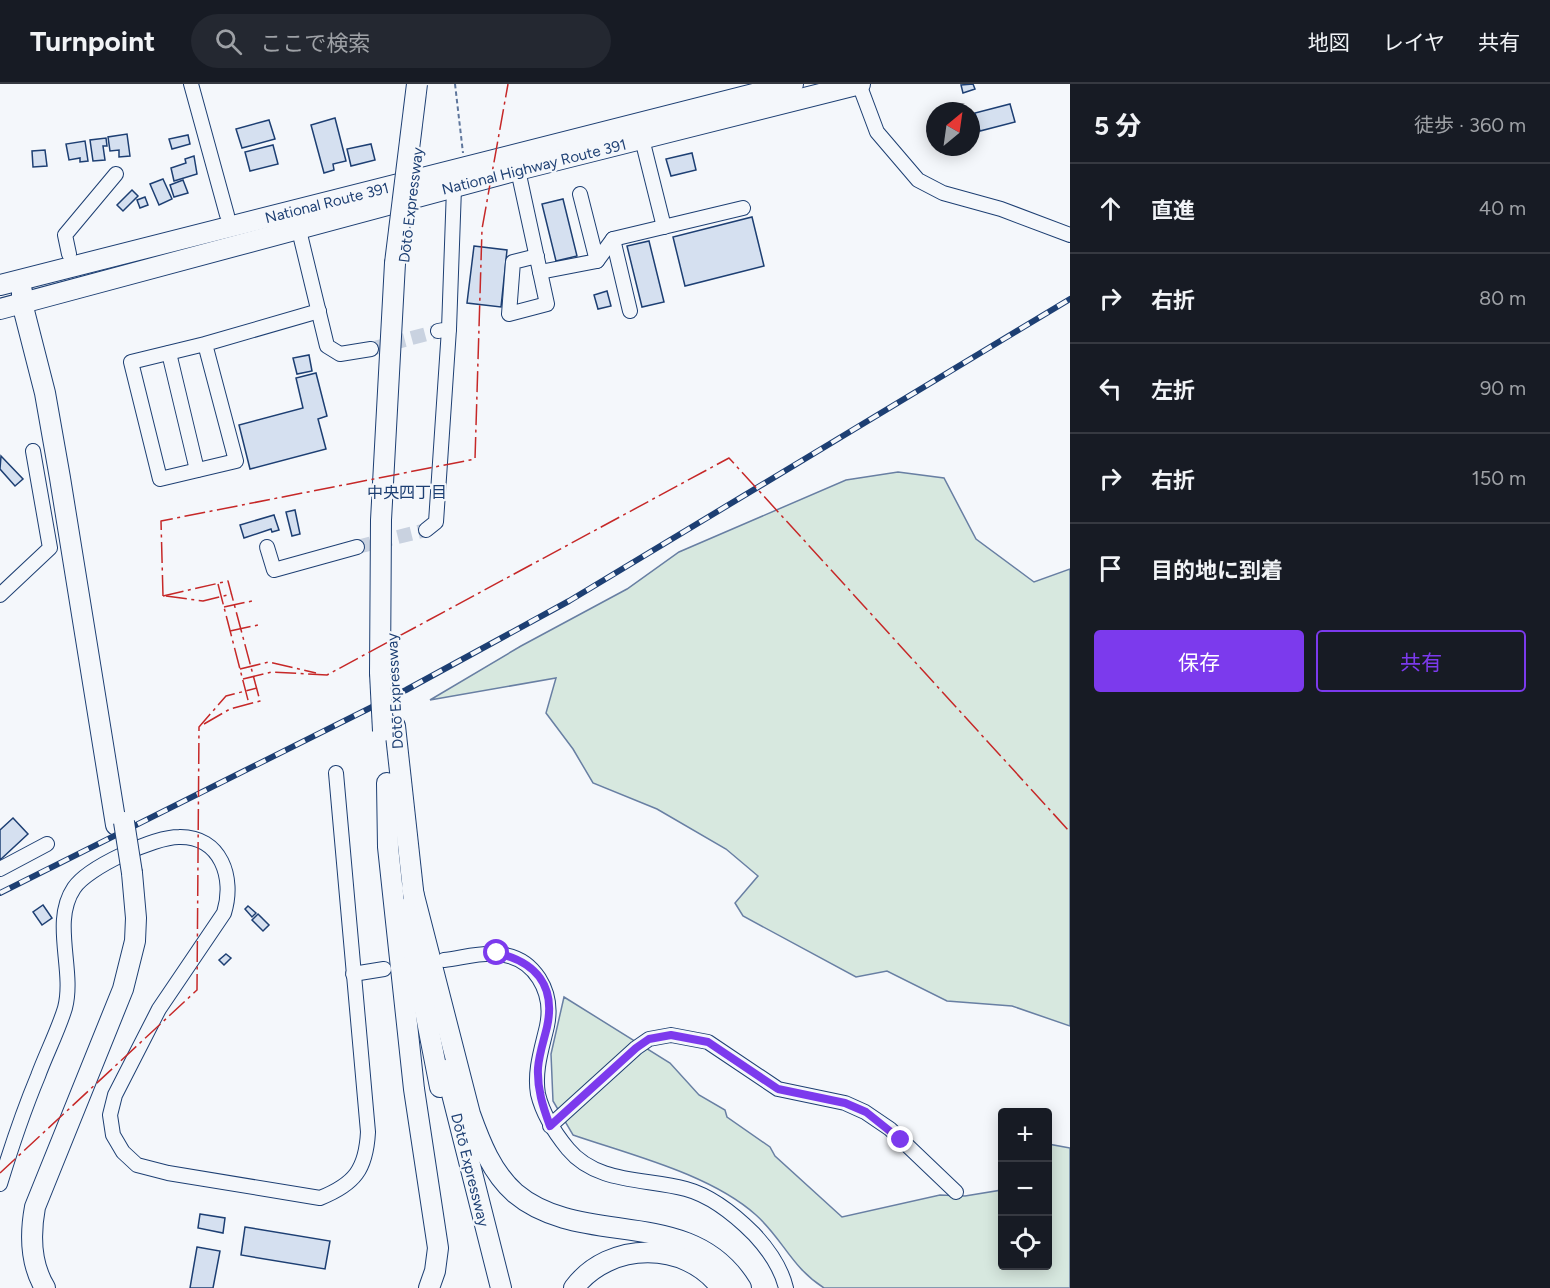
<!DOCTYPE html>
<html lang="ja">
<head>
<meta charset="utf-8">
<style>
	:root { --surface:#171b24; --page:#242831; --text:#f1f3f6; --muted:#9ea1a6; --line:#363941; --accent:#7c3aed }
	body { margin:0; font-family:Figtree,"Noto Sans JP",sans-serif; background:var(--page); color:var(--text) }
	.controls { position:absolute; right:18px; bottom:18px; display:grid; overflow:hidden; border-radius:6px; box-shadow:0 3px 15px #0003 }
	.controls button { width:54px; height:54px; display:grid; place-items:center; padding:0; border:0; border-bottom:2px solid var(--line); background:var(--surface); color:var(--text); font:30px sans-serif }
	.compass { position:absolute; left:926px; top:18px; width:54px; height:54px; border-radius:50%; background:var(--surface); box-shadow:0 3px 15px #0003; rotate:29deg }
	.stop { position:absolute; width:18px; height:18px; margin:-14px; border:4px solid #7c3aed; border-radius:50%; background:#fff }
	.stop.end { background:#7c3aed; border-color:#fff; box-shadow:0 2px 6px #0008 }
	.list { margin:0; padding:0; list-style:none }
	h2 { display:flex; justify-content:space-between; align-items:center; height:78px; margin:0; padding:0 24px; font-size:26px }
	h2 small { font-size:20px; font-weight:400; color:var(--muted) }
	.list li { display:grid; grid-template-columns:39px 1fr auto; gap:18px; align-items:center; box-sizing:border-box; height:90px; padding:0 24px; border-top:2px solid var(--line) }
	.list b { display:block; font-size:22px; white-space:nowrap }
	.list em { font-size:20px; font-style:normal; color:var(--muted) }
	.actions { display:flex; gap:12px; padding:18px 24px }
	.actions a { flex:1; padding:14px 0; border:2px solid var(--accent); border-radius:6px; text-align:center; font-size:21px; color:var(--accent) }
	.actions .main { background:var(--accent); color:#fff }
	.icon { flex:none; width:33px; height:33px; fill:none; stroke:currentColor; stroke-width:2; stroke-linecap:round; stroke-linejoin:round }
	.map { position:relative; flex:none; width:1070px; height:1204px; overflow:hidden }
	header { display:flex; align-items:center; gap:36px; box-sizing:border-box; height:84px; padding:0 30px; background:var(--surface); border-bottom:2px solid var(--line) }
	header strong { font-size:28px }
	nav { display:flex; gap:33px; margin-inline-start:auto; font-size:21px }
	.search { width:420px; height:54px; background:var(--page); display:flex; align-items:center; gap:15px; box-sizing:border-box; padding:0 21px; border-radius:33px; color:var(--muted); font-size:22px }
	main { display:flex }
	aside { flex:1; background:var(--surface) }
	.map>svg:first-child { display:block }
	.green { fill:#d7e8df; stroke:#687fa3; stroke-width:1.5 }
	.building { fill:#d5e0f0; stroke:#1d3f73; stroke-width:1.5 }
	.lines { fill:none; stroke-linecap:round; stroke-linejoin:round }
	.minor-tunnel { stroke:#c9d2e0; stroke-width:14; stroke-dasharray:14 7; stroke-linecap:butt }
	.minor-casing { stroke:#1d3f73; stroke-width:16 }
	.highway-casing { stroke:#1d3f73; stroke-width:22 }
	.path { stroke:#5e769c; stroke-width:2; stroke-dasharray:4.5 3; stroke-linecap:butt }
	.minor { stroke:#f4f7fb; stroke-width:14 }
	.highway { stroke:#f4f7fb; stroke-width:20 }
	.rail-casing { stroke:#1d3f73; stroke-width:6 }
	.rail { stroke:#f4f7fb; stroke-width:4; stroke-dasharray:11; stroke-linecap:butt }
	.highway-bridge-casing { stroke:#1d3f73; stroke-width:22; stroke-linecap:butt }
	.highway-bridge { stroke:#f4f7fb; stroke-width:20 }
	.power { stroke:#c62828; stroke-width:1.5; stroke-dasharray:21 4.5 3 4.5; stroke-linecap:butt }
	.route { stroke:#7c3aed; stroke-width:8 }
	.labels { text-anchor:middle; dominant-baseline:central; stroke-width:4.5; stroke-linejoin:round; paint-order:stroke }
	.street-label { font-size:15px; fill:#1d3f73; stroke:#f4f7fb }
	.neighbourhood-label { font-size:16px; fill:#1d3f73; stroke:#f4f7fb }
</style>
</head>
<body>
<header>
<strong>Turnpoint</strong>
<div class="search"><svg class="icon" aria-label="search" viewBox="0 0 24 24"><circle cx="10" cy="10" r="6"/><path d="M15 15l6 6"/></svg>ここで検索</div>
<nav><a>地図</a><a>レイヤ</a><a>共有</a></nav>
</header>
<main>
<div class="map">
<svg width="1070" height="1204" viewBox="0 0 1070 1204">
	<rect width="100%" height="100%" fill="#f4f7fb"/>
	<!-- green -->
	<g class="green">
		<path d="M898 388 944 394 976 455 1034 498 1070 485V942L1012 922 947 917 887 887 856 893 743 832 735 819 758 792 726 765 657 725 593 699 573 665 546 629 556 594 430 616 521 562 627 505 679 468 846 396Z"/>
		<path d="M564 913 670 979 699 1011 725 1026 727 1033 770 1063 775 1072 842 1133 940 1111 965 1112 1002 1106V1182H1048V1060L1070 1064V1204H824C791 1183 783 1155 756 1131 710 1090 631 1071 573 1051L553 1017 551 970Z"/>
	</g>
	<!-- building -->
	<g class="building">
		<path d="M973 0 975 5 963 9 961 1Z"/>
		<path d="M1010 20 1015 38 980 47 975 29Z"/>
		<path d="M335 34 346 77 333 80 334 86 324 89 311 41Z"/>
		<path d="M269 36 275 55 242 64 236 45Z"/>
		<path d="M127 50 130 72 119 73V66L110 67 108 53Z"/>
		<path d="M188 51 190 60 172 65 169 55Z"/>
		<path d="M106 54 107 62H103L105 76 93 77 90 56Z"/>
		<path d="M85 57 88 77 80 78V74L69 76 66 60Z"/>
		<path d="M371 60 375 76 351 82 347 65Z"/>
		<path d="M273 61 278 80 250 87 245 68Z"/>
		<path d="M45 66 47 82 33 83 32 67Z"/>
		<path d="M692 69 696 86 671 92 666 75Z"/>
		<path d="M194 72 197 90 174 97 171 84 186 79 185 75Z"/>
		<path d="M163 95 172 115 159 121 150 100Z"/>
		<path d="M183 96 188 109 174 113 170 101Z"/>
		<path d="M132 106 138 112 123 127 117 121Z"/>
		<path d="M145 113 148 121 140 124 137 116Z"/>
		<path d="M563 115 577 172 556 177 542 120Z"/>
		<path d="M752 133 764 182 685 202 673 153Z"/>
		<path d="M649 157 664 218 642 223 627 162Z"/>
		<path d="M474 162 507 166 501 223 467 219Z"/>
		<path d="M607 207 611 222 598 225 594 211Z"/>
		<path d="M309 271 312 287 297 290 293 274Z"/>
		<path d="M316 289 327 332 318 335 326 365 250 385 239 341 303 324 296 294Z"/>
		<path d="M1 372 23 395 15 402 0 385Z"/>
		<path d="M295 426 300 450 292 452 286 428Z"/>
		<path d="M274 431 279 446 272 448 271 445 244 454 240 441Z"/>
		<path d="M13 734 28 750 0 776V746Z"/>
		<path d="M43 821 52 834 42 841 33 828Z"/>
		<path d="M248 822 256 829 252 833 245 825Z"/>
		<path d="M258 830 269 841 263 847 252 836Z"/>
		<path d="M226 870 231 874 224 881 219 876Z"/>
		<path d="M200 1130 225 1134 223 1149 198 1144Z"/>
		<path d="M245 1143 330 1157 325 1185 241 1171Z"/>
		<path d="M197 1163 220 1167 213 1204H190Z"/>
	</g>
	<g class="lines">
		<!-- minor-tunnel -->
		<g class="minor-tunnel">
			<path d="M371 265 438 247"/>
			<path d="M357 463 426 446"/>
		</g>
		<!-- minor casing -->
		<g class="minor-casing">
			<g id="minor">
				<path d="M191 0 227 131"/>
				<path d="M859 0 877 48 918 96 943 109 1001 125 1070 151"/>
				<path d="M642 55 664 143"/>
				<path d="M516 77 547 220 509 230 513 178 537 172"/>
				<path d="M580 110 597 177"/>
				<path d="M297 138 327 262 340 270 371 265"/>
				<path d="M613 155 630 227"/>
				<path d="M69 170 65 151 116 90"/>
				<path d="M540 188 597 177 613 155 743 124"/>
				<path d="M438 247 449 245 454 104"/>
				<path d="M205 260 131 278 160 395 236 377 205 260 319 227"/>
				<path d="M169 269 197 386"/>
				<path d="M426 446 436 438 449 245"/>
				<path d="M267 463 274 486 357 463"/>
				<path d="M0 511 50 464 33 367"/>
				<path d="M0 785 47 760"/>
				<path d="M444 876C461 874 481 868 498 870 535 873 554 908 547 942 542 964 534 987 538 1010 543 1031 554 1048 568 1065 597 1100 646 1094 686 1105 712 1112 735 1131 754 1150 768 1165 781 1183 786 1204"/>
				<path d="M353 890 384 885"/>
				<path d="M550 1042 636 964 649 955 671 951 708 958 778 1005 845 1019 865 1028 890 1045 956 1108"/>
				<path d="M0 1100C11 1064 23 1028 38 992 46 970 58 947 65 924 75 886 51 838 74 804 88 783 154 753 179 753 221 752 235 794 224 829L159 925 115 1011 110 1031 113 1051 123 1068 137 1081 168 1089 320 1114C355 1100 366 1085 368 1048L336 689"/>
			</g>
		</g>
		<!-- highway casing -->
		<g class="highway-casing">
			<g id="highway">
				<path d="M0 201 793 0"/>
				<path d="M22 207V219L45 309 60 394 116 741"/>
				<path d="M0 225 518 86 860 0"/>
				<path d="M380 589 381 436 395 179"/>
				<path d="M395 642 414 815"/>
				<path d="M387 699 388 763 414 1005 438 1164 435 1187 429 1204"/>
				<path d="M412 804 470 1030C480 1058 492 1089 515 1109 581 1165 691 1121 741 1204"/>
				<path d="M405 825 440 1003"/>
				<path d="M446 986 501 1204"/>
				<path d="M45 1204C30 1179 30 1150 35 1123L123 905 135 857 136 834 132 789"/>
				<path d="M574 1204C609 1157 686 1156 721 1204"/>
			</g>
		</g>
		<!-- path -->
		<path class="path" d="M455 0 463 69"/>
		<!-- minor -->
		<use href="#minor" class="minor"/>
		<!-- highway -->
		<use href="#highway" class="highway"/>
		<!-- rail casing -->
		<g class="rail-casing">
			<path id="rail" d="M0 809 406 606 569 517 1070 215"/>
		</g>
		<!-- rail -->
		<use href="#rail" class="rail"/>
		<!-- highway-bridge casing -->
		<g class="highway-bridge-casing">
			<g id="highway-bridge">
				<path d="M395 179 417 0"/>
				<path d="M380 589 383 647"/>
				<path d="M124 738 132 789"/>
			</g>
		</g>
		<!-- highway-bridge -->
		<use href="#highway-bridge" class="highway-bridge"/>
		<!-- power -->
		<g class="power">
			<path d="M218 500 249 620"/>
			<path d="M163 512 161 437 475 375 482 145 508 0"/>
			<path d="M163 512 228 497 260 617 230 625 204 640"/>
			<path d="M166 512 203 517 232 510"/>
			<path d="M224 523 252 517"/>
			<path d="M230 547 258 541"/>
			<path d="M240 585 269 578 316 589"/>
			<path d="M243 595 272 588 327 591 729 374 1070 748"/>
			<path d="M0 1089 197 906 199 643 226 612 257 604"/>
		</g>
	</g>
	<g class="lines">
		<!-- route -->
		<path class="route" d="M497 869C536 878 556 902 547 943 544 956 539 970 538 984 537 1005 543 1023 550 1042L636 964 649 955 671 951 708 958 778 1005 845 1019 866 1028 901 1056"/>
	</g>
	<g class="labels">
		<!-- street labels -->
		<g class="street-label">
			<text transform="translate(534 83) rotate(-14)">National Highway Route 391</text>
			<text transform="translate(327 119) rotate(-14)">National Route 391</text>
			<text transform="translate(411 121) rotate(-83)">Dōtō Expressway</text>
			<text transform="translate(395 607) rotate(-93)">Dōtō Expressway</text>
			<text transform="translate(470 1086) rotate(76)">Dōtō Expressway</text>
		</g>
		<!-- neighbourhood labels -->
		<g class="neighbourhood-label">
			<text x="407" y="408">中央四丁目</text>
		</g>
	</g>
</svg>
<div class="controls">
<button>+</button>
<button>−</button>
<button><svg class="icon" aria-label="locate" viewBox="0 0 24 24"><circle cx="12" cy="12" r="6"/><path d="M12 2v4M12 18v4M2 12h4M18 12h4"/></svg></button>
</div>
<svg class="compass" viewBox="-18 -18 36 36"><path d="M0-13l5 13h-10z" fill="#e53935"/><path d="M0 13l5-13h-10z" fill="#9ea1a6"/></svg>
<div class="stop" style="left:497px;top:869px"></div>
<div class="stop end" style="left:901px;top:1056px"></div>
</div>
<aside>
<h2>5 分<small>徒歩 · 360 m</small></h2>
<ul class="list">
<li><svg class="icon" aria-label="ahead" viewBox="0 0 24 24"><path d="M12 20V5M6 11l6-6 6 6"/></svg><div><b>直進</b></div><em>40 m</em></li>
<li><svg class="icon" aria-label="right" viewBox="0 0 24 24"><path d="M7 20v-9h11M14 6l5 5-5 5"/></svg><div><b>右折</b></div><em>80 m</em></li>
<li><svg class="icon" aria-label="left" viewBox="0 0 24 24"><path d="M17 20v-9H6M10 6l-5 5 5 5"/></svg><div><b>左折</b></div><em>90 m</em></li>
<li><svg class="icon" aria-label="right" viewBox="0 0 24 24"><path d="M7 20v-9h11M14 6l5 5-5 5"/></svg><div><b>右折</b></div><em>150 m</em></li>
<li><svg class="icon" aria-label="arrive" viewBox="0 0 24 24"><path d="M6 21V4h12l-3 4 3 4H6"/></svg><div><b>目的地に到着</b></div></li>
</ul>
<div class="actions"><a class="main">保存</a><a>共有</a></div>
</aside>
</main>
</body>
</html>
